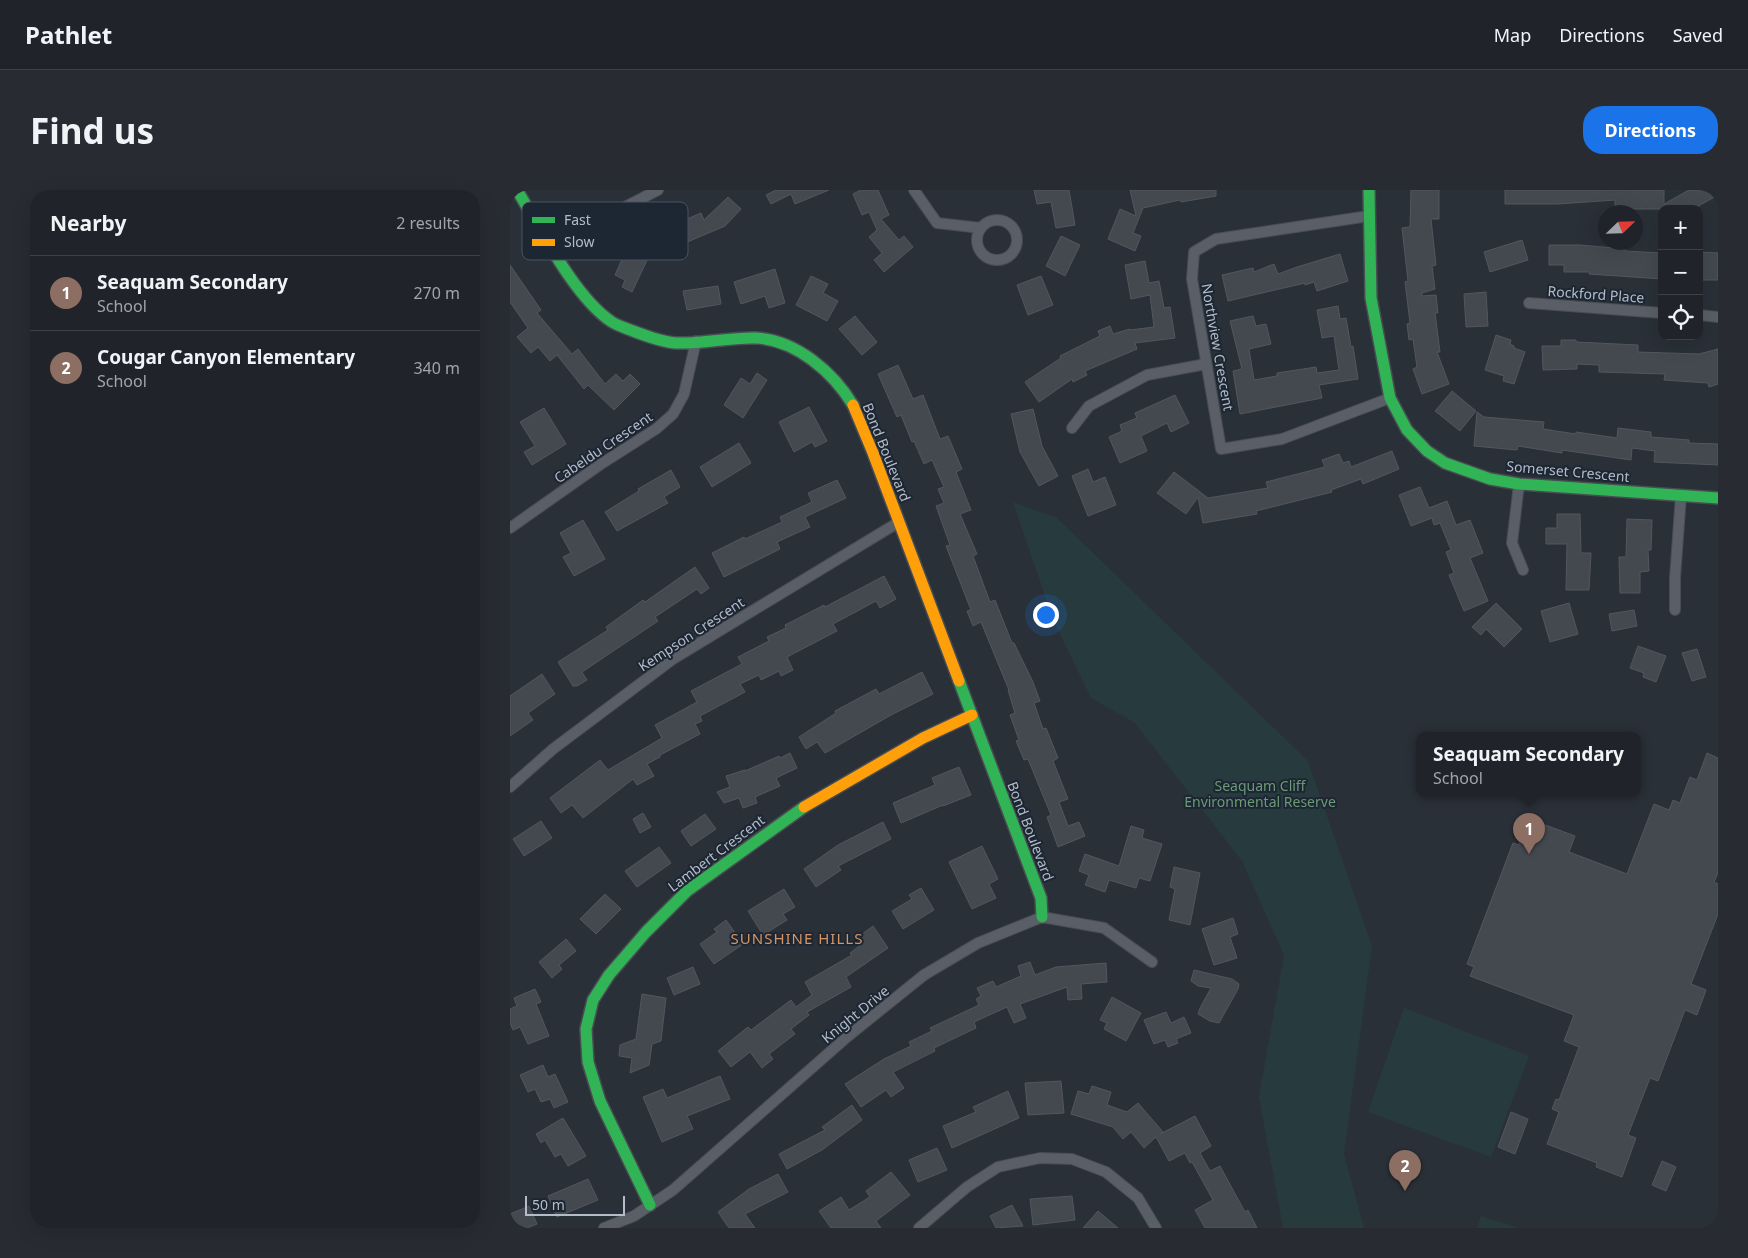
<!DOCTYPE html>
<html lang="en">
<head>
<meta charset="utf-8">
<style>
	:root { --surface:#20242a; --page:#282c32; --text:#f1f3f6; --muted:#a2a4a8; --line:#3d4147; --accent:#1a73e8 }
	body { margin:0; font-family:"Noto Sans",sans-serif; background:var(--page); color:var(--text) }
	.controls { position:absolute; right:15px; top:15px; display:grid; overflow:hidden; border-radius:10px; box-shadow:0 5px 20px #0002 }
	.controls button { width:45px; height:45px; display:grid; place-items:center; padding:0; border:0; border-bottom:1px solid var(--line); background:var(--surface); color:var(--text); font:25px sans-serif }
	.compass { position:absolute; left:1088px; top:15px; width:45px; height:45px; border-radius:50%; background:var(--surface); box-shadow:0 5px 20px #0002; rotate:67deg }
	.scale { position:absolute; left:15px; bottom:12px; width:100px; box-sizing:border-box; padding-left:5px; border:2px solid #b4bcc9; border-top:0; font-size:14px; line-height:18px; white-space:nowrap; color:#b4bcc9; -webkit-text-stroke:4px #1d2633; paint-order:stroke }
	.you { position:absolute; left:535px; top:424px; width:18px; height:18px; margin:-12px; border:4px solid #fff; border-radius:50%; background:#1a73e8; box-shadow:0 0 0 8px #1a73e833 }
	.badge { display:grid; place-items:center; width:32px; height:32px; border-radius:50%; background:var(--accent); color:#fff; font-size:16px; font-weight:700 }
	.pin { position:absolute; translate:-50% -41px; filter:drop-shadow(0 1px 2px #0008) }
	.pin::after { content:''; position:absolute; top:26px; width:18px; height:15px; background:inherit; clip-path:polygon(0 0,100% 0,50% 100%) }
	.popup { position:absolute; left:906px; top:542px; width:225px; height:65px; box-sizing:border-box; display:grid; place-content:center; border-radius:10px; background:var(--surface); filter:drop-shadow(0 1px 4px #0005); font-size:16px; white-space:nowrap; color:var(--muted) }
	.popup b { font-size:19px; color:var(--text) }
	.popup::after { content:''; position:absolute; left:50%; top:100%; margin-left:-10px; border:10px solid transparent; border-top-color:var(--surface) }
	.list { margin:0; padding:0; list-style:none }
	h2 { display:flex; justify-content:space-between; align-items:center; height:65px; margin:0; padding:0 20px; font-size:21px }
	h2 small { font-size:16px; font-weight:400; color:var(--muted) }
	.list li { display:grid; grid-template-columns:32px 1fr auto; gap:15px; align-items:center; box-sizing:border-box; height:75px; padding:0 20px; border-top:1px solid var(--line) }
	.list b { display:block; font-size:19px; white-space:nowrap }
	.list p { margin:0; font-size:16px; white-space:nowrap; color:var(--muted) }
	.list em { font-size:16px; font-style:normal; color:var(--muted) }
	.icon { flex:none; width:28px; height:28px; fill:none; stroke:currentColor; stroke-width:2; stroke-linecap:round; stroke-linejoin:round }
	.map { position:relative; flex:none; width:1208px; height:1038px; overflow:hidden; border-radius:20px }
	header { display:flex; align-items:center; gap:30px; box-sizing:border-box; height:70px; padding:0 25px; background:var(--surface); border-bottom:1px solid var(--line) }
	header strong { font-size:24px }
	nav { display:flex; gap:28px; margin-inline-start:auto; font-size:18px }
	.intro { display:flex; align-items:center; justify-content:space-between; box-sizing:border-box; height:120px; padding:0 30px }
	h1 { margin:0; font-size:35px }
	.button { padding:12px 22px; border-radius:20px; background:var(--accent); color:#fff; font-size:18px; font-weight:700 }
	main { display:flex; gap:30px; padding:0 30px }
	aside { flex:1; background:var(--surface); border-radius:20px; box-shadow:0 5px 20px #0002 }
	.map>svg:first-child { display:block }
	.green { fill:#273a3e }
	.building { fill:#444950; stroke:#52575f }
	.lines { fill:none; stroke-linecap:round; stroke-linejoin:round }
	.street-casing { stroke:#484c53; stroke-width:12 }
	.fast-casing { stroke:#484c53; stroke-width:14 }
	.slow-casing { stroke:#484c53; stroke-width:14 }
	.street { stroke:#5a5e66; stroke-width:10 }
	.fast { stroke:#30b455; stroke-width:11 }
	.slow { stroke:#ff9f0a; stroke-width:11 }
	.labels { text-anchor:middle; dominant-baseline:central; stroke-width:4; stroke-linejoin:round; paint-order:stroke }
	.street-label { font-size:14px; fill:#b4bcc9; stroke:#1d2633 }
	.park-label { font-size:14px; fill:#6b9a76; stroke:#1d2633 }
	.neighbourhood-label { font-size:15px; letter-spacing:1px; fill:#d59563; stroke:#1d2633 }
	.key { fill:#1d2633; stroke:#4a5360; stroke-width:1 }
	.key-label { font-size:14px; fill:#b4bcc9 }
</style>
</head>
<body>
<header>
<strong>Pathlet</strong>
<nav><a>Map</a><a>Directions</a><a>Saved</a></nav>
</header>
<div class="intro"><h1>Find us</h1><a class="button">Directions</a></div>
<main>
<aside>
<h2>Nearby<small>2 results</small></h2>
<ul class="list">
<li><span class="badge" style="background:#8d6e63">1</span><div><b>Seaquam Secondary</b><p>School</p></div><em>270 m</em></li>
<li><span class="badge" style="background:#8d6e63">2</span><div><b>Cougar Canyon Elementary</b><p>School</p></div><em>340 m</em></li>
</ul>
</aside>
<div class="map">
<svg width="1208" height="1038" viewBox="0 0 1208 1038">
	<rect width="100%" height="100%" fill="#2a3038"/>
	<!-- green -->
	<g class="green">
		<path d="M503 312 547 328 798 571 862 756 834 964 854 1038H773L749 907 774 765 732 671 625 533 581 508 544 432Z"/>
		<path d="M894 818 1019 866 981 967 858 922Z"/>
		<path d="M971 1026 1009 1038H967Z"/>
	</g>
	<!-- building -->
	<g class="building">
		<path d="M266 0H319L285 14 281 4 261 14 256 5Z"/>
		<path d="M351 0H368L379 25 371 29 389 50 394 46 403 57 374 82 364 70 372 63 359 47 367 40 359 22 352 25 343 4Z"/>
		<path d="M524 0H559L565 35 546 38 541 12 527 14Z"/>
		<path d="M620 0H706V6L671 12 670 10 633 18 623 43 631 46 625 61 598 49 610 19 626 26Z"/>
		<path d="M901 0H929V29H921L926 75 922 76 925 99 912 103V106L926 105 928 123H925L930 162H927L939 194 912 204 903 179 907 177 903 149 899 150 897 134 900 133 895 92 898 91 892 38 900 37Z"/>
		<path d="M995 0H1154V14L1179 0H1208V5L1183 19H1105V10L1048 14H995Z"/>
		<path d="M218 7 231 19 215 36 156 61 147 42 191 23 194 30Z"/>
		<path d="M551 46 570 55 555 86 536 76Z"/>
		<path d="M1012 50 1018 70 980 82 974 62Z"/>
		<path d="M1039 55H1070L1115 59V61L1152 63V89L1079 84 1080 82H1054V75H1039Z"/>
		<path d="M118 56 139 66 122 102 112 97 115 90 105 85Z"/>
		<path d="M1189 62 1208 63V90H1189Z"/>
		<path d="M830 64 838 91 807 101 804 92 795 95V93L718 111 712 85 743 78 744 82 764 74 768 84 787 77Z"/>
		<path d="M635 71 639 93 649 91 654 118 660 117 665 148 625 153 627 159 575 181 577 185 563 192 562 189 529 212 515 192 551 168 550 166 590 146 588 141 600 136 603 144 620 139V140L644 137 640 105 621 109 615 75Z"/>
		<path d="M0 75 31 120 27 123 62 164 68 159 95 194 106 184 113 191 120 184 130 194 104 220 78 195 74 199 47 165 40 171 28 157 21 163 7 147 18 138 0 112Z"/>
		<path d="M265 79 275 113 259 118 255 106 231 114 224 92Z"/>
		<path d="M301 86 318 94 313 103 328 111 317 131 286 115Z"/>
		<path d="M531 86 543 115 518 125 507 95Z"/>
		<path d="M208 96 211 114 177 120 173 101Z"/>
		<path d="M976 102 978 136 956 137 954 104Z"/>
		<path d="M828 116 830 129 836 128 841 157 843 156 848 189 809 195 812 208 730 224 723 181 732 179 720 131 743 126 746 136 756 134 761 154 739 159 744 190 767 186V183L806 177 807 183 829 180 824 146 812 148 807 120Z"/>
		<path d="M345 126 367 152 352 165 329 139Z"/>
		<path d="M986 145 1001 150 1000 154 1004 156V158L1015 162 1004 194 993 191 994 186 975 180Z"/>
		<path d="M1051 150H1066V152L1128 155V162L1189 164 1208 159V194L1199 197 1198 193 1154 190 1155 184 1089 182V175L1067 174V179L1033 180 1032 156H1051Z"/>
		<path d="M388 175 403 209 413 205 430 249 438 246 452 279 446 282 461 320 450 324 467 364 463 366 480 412 485 410 502 453H504L523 492 530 511 524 513 533 539 536 538 548 568 543 571 558 609 549 612 558 636 569 632 575 646 548 657 537 627 541 625 518 569 514 570 506 551 509 550 500 525 505 523 498 500H499L471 432 463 436 457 421 461 420 436 356 440 355 426 316 434 313 428 299 434 297 422 270 414 274 404 251 402 252 391 225 387 227 368 184Z"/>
		<path d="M247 183 257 190 233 228 214 215 231 188 240 194Z"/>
		<path d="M942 201 966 221 950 241 925 221Z"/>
		<path d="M665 205 679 233 661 242 657 233 631 246 637 261 610 273 599 247 612 241 610 235 627 228 625 223Z"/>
		<path d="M299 217 317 251 305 257 302 252 284 262 269 232Z"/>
		<path d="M34 218 56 254 22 275 14 262 25 256 10 232Z"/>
		<path d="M523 219 532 256 548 286 529 296 510 262 501 224Z"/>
		<path d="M967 222 974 227 1034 232 1033 239 1066 244V242L1107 248 1108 238 1141 242V247L1179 250V253L1208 254V275L1144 272 1145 261 1122 258 1121 270 1052 260V263L1008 256 1007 260 964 256Z"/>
		<path d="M229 253 241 273 202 297 190 277Z"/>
		<path d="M882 261 889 279 853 294 851 289 821 300 822 302 746 321 747 324 693 333 688 307 676 324 647 303 664 282 698 308 758 298 756 292 815 277 812 270 829 264 833 273 839 271 841 277Z"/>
		<path d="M578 279 583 292 595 287 606 315 578 326 562 286Z"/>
		<path d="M161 280 170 297 154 307 158 313 107 341 95 322 129 301 128 299Z"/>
		<path d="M327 290 336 308 295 327 300 337 267 352 270 359 214 387 202 363 234 347 235 349 272 332 270 327 302 312 298 303Z"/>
		<path d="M910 297 919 318 937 311 946 335 960 330 973 363 960 368 978 411 954 421 939 385 944 383 936 362 941 360 930 333 924 335 922 328 901 336 889 305Z"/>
		<path d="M1047 324H1070L1071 363H1081L1079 400H1056L1057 354H1036V338H1047Z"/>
		<path d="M1117 329 1142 330 1141 360H1138L1139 381 1130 382V403H1110L1109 367H1116Z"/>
		<path d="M73 330 95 369 64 386 53 367 61 363 50 343Z"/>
		<path d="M185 377 199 398 191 404 187 399 145 427 148 431 72 482 77 490 67 496H63L48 472 98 440 96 437 133 410 135 412Z"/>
		<path d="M374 386 386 409 370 418 366 411 323 434 327 441 277 467 283 480 271 486 269 481 251 490 249 485 230 494 235 502 190 526 192 531 185 534 190 544 150 565V567L137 574 144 586 127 595 123 589 73 628 62 615 51 623 40 608 90 570 98 580 152 548 145 535 187 512 181 501 232 474 228 467 259 451 257 447 276 438 275 435 314 415 315 417Z"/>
		<path d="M986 413 1012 439 994 457 976 439 971 445 962 437Z"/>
		<path d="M1059 413 1068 444 1040 452 1031 421Z"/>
		<path d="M1124 420 1127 436 1102 441 1099 424Z"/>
		<path d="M1128 456 1156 466 1146 492 1133 487 1134 483 1120 478Z"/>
		<path d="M1187 459 1196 487 1182 491 1172 463Z"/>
		<path d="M412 482 423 504 381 525 315 563 307 552 296 559 289 547 326 523 325 521 366 499 369 504Z"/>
		<path d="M32 484 45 504 18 523 23 530 0 546V506Z"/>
		<path d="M280 563 287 578 266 588 270 596 245 607 247 613 233 618 229 608 214 613 207 602 220 597 216 586 235 580V581L269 566 270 568Z"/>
		<path d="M1197 563 1208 568V683L1204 692 1208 694V724L1181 794 1196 800 1187 825 1175 820 1148 891 1140 888 1118 945 1126 948 1112 987 1086 977 1087 973 1037 954 1049 922 1042 919 1046 909 1049 910 1069 857 1054 851 1064 825 960 786 964 777 957 774 1003 653 1009 655 1019 629 1065 646 1059 662 1117 684 1144 614 1159 620 1163 610 1170 613 1180 587 1187 590Z"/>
		<path d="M449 577 461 605 433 616V615L391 633 383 613 425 595 422 588Z"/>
		<path d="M133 623 141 637 130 643 123 629Z"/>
		<path d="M195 624 206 639 181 656 171 641Z"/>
		<path d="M31 631 42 648 14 666 3 649Z"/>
		<path d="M373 632 381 649 328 676 331 680 306 697 294 679 328 655Z"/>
		<path d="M621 636 634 640 632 648 652 654 640 691 629 688 626 698 599 690 595 702 575 695 579 685 569 681 575 664 609 676Z"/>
		<path d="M472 656 488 689 479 694 486 708 462 719 439 672Z"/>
		<path d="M149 657 161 673 127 697 115 681Z"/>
		<path d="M664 677 690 683 680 735 659 730 665 699 660 697Z"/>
		<path d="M411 698 424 720 393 739 382 721 402 709 399 705Z"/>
		<path d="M274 699 285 717 273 724 277 730 253 745 238 721Z"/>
		<path d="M95 704 111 719 86 744 70 729Z"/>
		<path d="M723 728 728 744 720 747 727 768 704 775 692 739Z"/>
		<path d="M216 730 233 754 204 774 190 754 207 742 204 739Z"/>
		<path d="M363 736 378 758 336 787 341 797 297 822 299 825 281 839 285 844 259 864 263 869 252 878 240 862 221 877 208 861 238 837 241 840 281 810 286 817 302 805 295 792 342 765 340 763 352 754 347 748Z"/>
		<path d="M56 749 66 761 49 775 52 779 42 788 29 772Z"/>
		<path d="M520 772 525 785 546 777 596 773 597 792 571 794 572 809 558 810 557 797 510 814 516 828 504 833 497 817 464 832 466 838 424 858 425 861 383 882 394 898 381 907 376 900 351 917 335 894 374 869 401 856 399 852 422 841 420 838 469 815 466 809 471 806 467 798 483 791 486 797 511 786 508 776Z"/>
		<path d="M183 777 190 794 164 805 157 788Z"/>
		<path d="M684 780 722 789 729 794 728 799 709 833 700 831 688 824 690 818 701 798 688 796 681 791Z"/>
		<path d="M25 799 31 812 26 814 39 846 18 854 10 837 3 840 0 833V819L7 816 4 808Z"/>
		<path d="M132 804 156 808 151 851 142 854 139 875 120 883 122 868 109 866 110 855 126 849Z"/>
		<path d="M602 807 631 823 616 851 594 839 597 833 590 830Z"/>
		<path d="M656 822 661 833 674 827 681 843 666 849 668 853 658 857 655 850 644 854 634 830Z"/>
		<path d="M33 875 38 887 45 884 58 912 44 918 40 909 31 912 25 899 18 902 10 885Z"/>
		<path d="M210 886 220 909 177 926 183 939 152 952 133 907 153 899 157 908Z"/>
		<path d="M551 891 554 923 518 925 515 893Z"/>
		<path d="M582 896 601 902 597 915 617 922 628 913 653 942 650 944 685 926 701 956 690 963 700 981 710 976 735 1022 738 1020 747 1038H695L685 1020 703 1010 682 972 680 973 675 963 659 971 646 947 634 958 621 942 613 949 603 937 561 924 568 901 579 904Z"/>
		<path d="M498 901 509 928 442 958 433 936 466 922 463 917Z"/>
		<path d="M342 915 352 930 312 960 277 979 269 964 315 940 312 937Z"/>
		<path d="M1001 922 1018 929 1005 964 988 957Z"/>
		<path d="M53 928 76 966 58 976 51 964 45 967 35 950 31 953 26 944Z"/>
		<path d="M427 958 437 980 408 992 399 970Z"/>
		<path d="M1152 971 1166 977 1156 1001 1142 995Z"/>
		<path d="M381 982 400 1005 366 1031 371 1038H321L309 1021 331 1007 339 1020 360 1007 356 1001Z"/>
		<path d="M268 984 278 1002 235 1024 245 1038H219L208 1022 239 999Z"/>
		<path d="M78 989 88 1010 47 1027 38 1006Z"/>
		<path d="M562 1006 565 1030 523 1035 520 1009Z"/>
		<path d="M502 1015 513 1036 486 1038 480 1026Z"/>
		<path d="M19 1016 27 1034 17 1038H0V1024Z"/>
		<path d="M588 1021 608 1038H573Z"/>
	</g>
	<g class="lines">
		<!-- street casing -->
		<g class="street-casing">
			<g id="street">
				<path d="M404 0 427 33 471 38"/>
				<path d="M859 26 706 49 684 62 682 89 711 259 772 249 880 208"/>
				<circle cx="487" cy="50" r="20"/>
				<path d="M42 57 66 42 148 0"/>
				<path d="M1019 113 1152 123"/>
				<path d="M1189 125 1208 127"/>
				<path d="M562 238 579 216 637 185 696 174"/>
				<path d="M1009 294 1002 353 1013 380"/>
				<path d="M0 338 91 274 146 239 163 224 174 204 186 151"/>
				<path d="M1165 420V388L1171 305"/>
				<path d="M0 597 43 559 163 469 389 332"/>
				<path d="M94 1038 124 1026 163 1000 337 847 414 785 468 753 532 727 594 738 642 772"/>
				<path d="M409 1038 457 997 488 977 530 968 562 969 596 982 628 1008 646 1038"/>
			</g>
		</g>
		<!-- fast casing -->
		<g class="fast-casing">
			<g id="fast">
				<path d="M7 0C30 38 65 108 102 132 108 136 116 138 123 141 136 146 152 152 166 153 193 154 220 147 246 148 286 150 323 182 343 215"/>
				<path d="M859 0 861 108 880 208 897 240 917 261 935 273 980 289 1009 294 1208 308"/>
				<path d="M449 491 531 708 532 727"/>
				<path d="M140 1015 90 911 78 872 76 839 83 810 99 785 136 742 177 701 294 617"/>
			</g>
		</g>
		<!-- slow casing -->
		<g class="slow-casing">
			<g id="slow">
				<path d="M343 215 363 263 449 491"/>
				<path d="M294 617 413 548 462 525"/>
			</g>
		</g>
		<!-- street -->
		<use href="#street" class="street"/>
		<!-- fast -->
		<use href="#fast" class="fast"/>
		<!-- slow -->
		<use href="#slow" class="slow"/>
	</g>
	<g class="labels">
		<!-- street labels -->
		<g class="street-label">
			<text transform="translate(1086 104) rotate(4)">Rockford Place</text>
			<text transform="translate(708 157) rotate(80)">Northview Crescent</text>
			<text transform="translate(93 257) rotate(-34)">Cabeldu Crescent</text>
			<text transform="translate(377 262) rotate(68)">Bond Boulevard</text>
			<text transform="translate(1058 281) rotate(5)">Somerset Crescent</text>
			<text transform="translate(181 444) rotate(-33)">Kempson Crescent</text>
			<text transform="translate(521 641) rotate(69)">Bond Boulevard</text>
			<text transform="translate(206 663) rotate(-37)">Lambert Crescent</text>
			<text transform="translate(345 824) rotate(-39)">Knight Drive</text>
		</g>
		<!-- park labels -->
		<g class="park-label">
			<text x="750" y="595">Seaquam Cliff<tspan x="750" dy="16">Environmental Reserve</tspan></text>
		</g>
		<!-- neighbourhood labels -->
		<g class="neighbourhood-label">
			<text x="287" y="748">SUNSHINE HILLS</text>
		</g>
	</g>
	<!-- legend -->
	<rect x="12" y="12" width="166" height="58" rx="8" class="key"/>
	<rect x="22" y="27" width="23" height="6" fill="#30b455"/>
	<rect x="22" y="49" width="23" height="7" fill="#ff9f0a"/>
	<g class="key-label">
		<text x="54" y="35">Fast</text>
		<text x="54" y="57">Slow</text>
	</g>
</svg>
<div class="controls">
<button>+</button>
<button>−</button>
<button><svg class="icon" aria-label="locate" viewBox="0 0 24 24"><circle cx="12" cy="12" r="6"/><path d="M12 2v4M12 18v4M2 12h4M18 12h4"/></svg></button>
</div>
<svg class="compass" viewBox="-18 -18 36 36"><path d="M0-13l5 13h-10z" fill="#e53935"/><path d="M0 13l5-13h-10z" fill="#a2a4a8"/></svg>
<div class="scale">50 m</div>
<div class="you"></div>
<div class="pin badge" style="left:1019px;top:664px;background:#8d6e63">1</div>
<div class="popup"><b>Seaquam Secondary</b>School</div>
<div class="pin badge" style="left:895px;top:1001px;background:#8d6e63">2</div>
</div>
</main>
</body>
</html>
